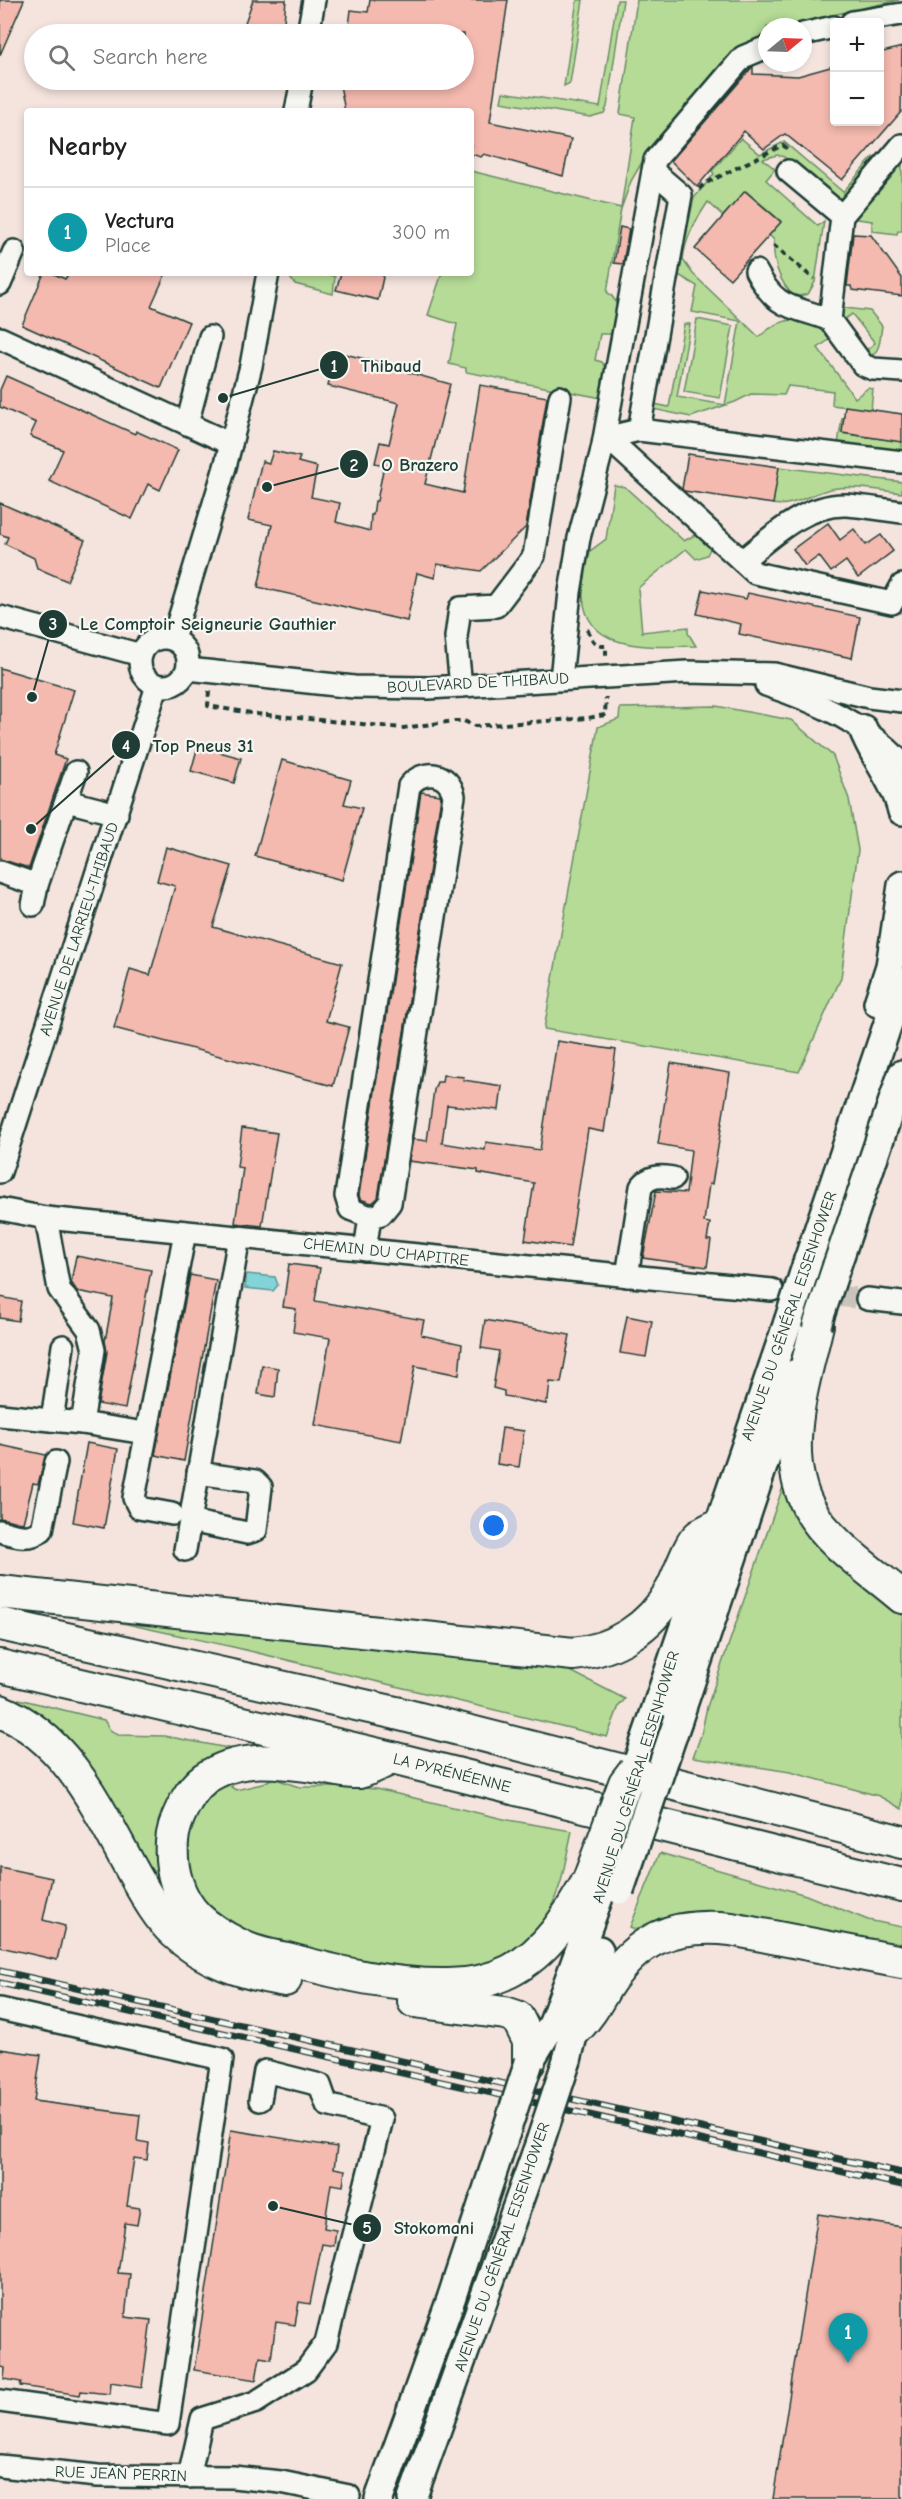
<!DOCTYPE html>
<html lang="en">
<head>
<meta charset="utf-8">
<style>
	:root { --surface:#fff; --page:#f6f6f6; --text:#222; --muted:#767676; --line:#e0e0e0; --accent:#d1495b }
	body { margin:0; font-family:"Comic Neue",sans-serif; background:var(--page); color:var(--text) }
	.controls { position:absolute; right:18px; top:18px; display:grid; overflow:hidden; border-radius:6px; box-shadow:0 3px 9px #0003 }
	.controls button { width:54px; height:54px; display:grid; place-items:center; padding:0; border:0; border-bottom:2px solid var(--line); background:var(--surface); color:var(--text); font:30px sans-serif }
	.compass { position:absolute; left:758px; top:18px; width:54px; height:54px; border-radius:50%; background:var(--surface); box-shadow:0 3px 9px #0003; rotate:71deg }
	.you { position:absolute; left:494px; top:1526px; width:21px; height:21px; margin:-15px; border:4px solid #fff; border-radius:50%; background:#1a73e8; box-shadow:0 0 0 9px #1a73e833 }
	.badge { display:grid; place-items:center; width:39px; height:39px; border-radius:50%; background:var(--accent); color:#fff; font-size:20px; font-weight:700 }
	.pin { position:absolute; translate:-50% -50px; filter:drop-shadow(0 2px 3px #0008) }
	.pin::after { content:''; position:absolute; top:32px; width:21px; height:18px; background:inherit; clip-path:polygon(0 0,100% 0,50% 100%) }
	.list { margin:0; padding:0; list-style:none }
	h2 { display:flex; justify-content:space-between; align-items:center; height:78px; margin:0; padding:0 24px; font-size:26px }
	h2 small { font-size:20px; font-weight:400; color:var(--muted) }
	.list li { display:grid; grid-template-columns:39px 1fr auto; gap:18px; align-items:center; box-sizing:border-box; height:90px; padding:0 24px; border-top:2px solid var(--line) }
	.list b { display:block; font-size:22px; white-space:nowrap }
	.list p { margin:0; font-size:20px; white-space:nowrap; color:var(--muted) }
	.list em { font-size:20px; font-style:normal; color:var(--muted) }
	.icon { flex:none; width:33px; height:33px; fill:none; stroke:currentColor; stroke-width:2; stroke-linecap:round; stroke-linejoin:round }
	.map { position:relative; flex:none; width:902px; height:2499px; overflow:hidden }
	.search { position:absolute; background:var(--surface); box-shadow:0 3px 9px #0003; left:24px; top:24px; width:450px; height:66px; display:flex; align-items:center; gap:15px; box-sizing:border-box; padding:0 21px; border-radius:33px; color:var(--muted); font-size:22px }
	.panel { position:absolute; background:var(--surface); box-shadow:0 3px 9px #0003; left:24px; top:108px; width:450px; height:168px; border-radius:6px }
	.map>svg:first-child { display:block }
	.green { fill:#b5db97; stroke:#6a8c66; stroke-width:1.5 }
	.water { fill:#82d4d9; stroke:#5a9897; stroke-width:1.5 }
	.building { fill:#f4b9af; stroke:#1f3d34; stroke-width:1.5 }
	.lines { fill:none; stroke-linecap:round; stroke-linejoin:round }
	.minor-tunnel { stroke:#cac3bc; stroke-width:21; stroke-dasharray:21 10; stroke-linecap:butt }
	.minor-casing { stroke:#1f3d34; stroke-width:26 }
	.major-casing { stroke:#1f3d34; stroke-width:32 }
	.highway-casing { stroke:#1f3d34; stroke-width:36 }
	.path { stroke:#1f3d34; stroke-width:4; stroke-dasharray:6 4.5; stroke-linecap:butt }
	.minor { stroke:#f6f6f2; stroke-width:21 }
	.major { stroke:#f6f6f2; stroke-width:27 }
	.highway { stroke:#f6f6f2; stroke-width:32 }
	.rail-casing { stroke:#1f3d34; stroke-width:7 }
	.rail { stroke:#f6f6f2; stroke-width:4.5; stroke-dasharray:14; stroke-linecap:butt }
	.major-bridge-casing { stroke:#1f3d34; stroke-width:32; stroke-linecap:butt }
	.highway-bridge-casing { stroke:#1f3d34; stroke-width:36; stroke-linecap:butt }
	.major-bridge { stroke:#f6f6f2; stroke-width:27 }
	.highway-bridge { stroke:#f6f6f2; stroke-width:32 }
	.labels { text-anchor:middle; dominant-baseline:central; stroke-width:4.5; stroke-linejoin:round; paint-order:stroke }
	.street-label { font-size:16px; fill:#1f3d34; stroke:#f6f6f2 }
	.leader { fill:none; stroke:#1f3d34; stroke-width:2 }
	.callout-dot { fill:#1f3d34; stroke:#f6f6f2; stroke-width:2 }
	.mark-label { font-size:18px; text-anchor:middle; font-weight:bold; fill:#fff }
	.callout-label { font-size:18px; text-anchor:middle; font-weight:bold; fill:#1f3d34; stroke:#f6f6f2; stroke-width:4.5; stroke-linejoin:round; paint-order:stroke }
</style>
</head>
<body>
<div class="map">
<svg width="902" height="2499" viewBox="0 0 902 2499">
	<rect width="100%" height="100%" fill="#f5e4de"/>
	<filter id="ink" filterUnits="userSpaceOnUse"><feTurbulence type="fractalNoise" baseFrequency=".0167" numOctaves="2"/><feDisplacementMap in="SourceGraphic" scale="12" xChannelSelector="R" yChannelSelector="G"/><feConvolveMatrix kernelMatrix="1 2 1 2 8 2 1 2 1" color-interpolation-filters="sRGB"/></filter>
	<g filter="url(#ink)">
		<!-- green -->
		<g class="green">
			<path d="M577 0H583L570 83 564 86Z"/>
			<path d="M617 0H623L607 107 604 113 590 117 501 102 503 92 600 107Z"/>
			<path d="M637 0H899L810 20 791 27H767V36L755 41 653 150H649L631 181 621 209 607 292C621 301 622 323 610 334H600L595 360 602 362 607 372 602 398 466 372V368L449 364 457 324 428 315 442 273H471V171L621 208 635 117 620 114Z"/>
			<path d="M741 138 760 154 784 142 843 192 873 157 882 166 842 206 784 157 777 155 763 159 775 169 766 180 818 226 824 221 815 282 808 294 795 297C779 283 772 260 774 240L769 235 781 221 746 191 723 216 708 202C696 220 685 238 683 260L693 274 759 337C783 315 807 313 830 339L818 348 855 398 868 388 873 389 871 410 832 405 833 391 788 386 784 395 751 394 735 402 691 417 653 409 654 404 669 407 684 324H690L677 397 725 405 740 321 692 312 697 286 677 274 694 198 714 174 712 171Z"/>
			<path d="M902 158V231H898L897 234 872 231V221L849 218Z"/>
			<path d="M286 273H327L335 277 333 294 295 284Z"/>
			<path d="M845 308 870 311 882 326C880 337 881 350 871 356L863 353 875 343 852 314 840 322 841 309Z"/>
			<path d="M697 319 733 326 720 398 684 392Z"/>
			<path d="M842 418 844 419 842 433 902 442V453L838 444Z"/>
			<path d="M779 467 902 482V493C879 490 854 485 831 489 811 493 793 508 773 504Z"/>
			<path d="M614 485 625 487 684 541 698 533 711 547 707 555 696 559 686 549 638 588 642 632 688 627V633L696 646C656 646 587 655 583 597 582 582 587 566 590 551L606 539Z"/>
			<path d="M716 706 791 720 833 756 849 799 858 850 841 978 799 1072 544 1029 598 727 619 719 620 708Z"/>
			<path d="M786 1478 902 1609V1809L879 1796 790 1772 693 1757 701 1735 707 1707Z"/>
			<path d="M99 1618 553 1662 625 1699 619 1706 607 1737 233 1647Z"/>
			<path d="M19 1699 104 1720 110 1730 118 1735 165 1736 238 1750 166 1810 200 1943 15 1709Z"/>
			<path d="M273 1778 299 1787H350L376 1789 508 1820 572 1831 561 1882 549 1914 533 1942 488 1967 443 1971 335 1958 268 1941 235 1928 204 1910 182 1867 192 1810 221 1782 238 1780 231 1787 236 1790 262 1784Z"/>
			<path d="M660 1853 806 1895 868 1920 902 1927V1950L643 1932 630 1927Z"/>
		</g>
		<!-- water -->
		<path class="water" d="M247 1274 275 1277 278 1285 273 1291 245 1288Z"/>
		<!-- building -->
		<g class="building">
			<path d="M0 0H24L0 55Z"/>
			<path d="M253 0H286L284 22 279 34H241Z"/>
			<path d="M370 0H508L490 122 571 139 563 176 484 154 481 157 471 154V111H345L339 80H464V34H348L351 10 368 12Z"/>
			<path d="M902 47 901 112 842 180 785 134 764 149 744 131 697 187 671 161 753 66V74L798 76 834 66V122H879V53Z"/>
			<path d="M745 191 781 222 730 279 695 249Z"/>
			<path d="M620 227 629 229 623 264 614 263Z"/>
			<path d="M853 234 871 235 902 278V296L852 290 851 286H847Z"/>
			<path d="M44 273H52L65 279 69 273H166L151 306 189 322 161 388 22 325Z"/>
			<path d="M341 273H384L378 300 336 290Z"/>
			<path d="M336 352 408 369 407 372 450 384 425 484 463 493 480 385 547 397 526 527 481 571 437 564 435 578 417 573 407 621 258 587 272 525 248 520 262 461 269 463 273 451 300 457 298 462 317 467 311 497 340 503 336 522 370 531 371 515H373L375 501H377L384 465 375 463 380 442 389 444 399 403 328 386Z"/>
			<path d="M6 376 135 434 136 431 178 450 160 490 148 484 132 519 49 481 63 450 30 436 36 423 0 407V390Z"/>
			<path d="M845 406 902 414V442L842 433Z"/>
			<path d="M688 454 779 467 773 504 684 491 682 489Z"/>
			<path d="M0 503 85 540 67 581 37 568 34 558 5 544 8 537 0 534Z"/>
			<path d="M828 523 840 540 854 529 866 545 881 535 893 551 858 578 846 561 831 572 819 556 805 566 793 549Z"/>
			<path d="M703 590 746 599 748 593 860 617 852 658 739 634 741 624 697 614Z"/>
			<path d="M0 668 74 690 54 755 66 759 29 868 0 859Z"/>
			<path d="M198 746 241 758 234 783 191 771Z"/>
			<path d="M282 760 351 780 344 804 362 808 342 880 255 856Z"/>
			<path d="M421 792 440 795 441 797 378 1198 372 1203 360 1199 359 1195Z"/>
			<path d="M166 847 232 866 213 927 342 963 326 1021 349 1027 333 1086 114 1028 130 969 150 975 175 886 157 881Z"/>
			<path d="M557 1041 616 1050 604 1132 588 1129 570 1247 525 1240 534 1183 478 1173V1170L409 1161 413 1139 427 1141 434 1090 437 1082H442L443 1075 464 1077 463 1080 502 1086 499 1110 447 1105 442 1143 485 1150 486 1142 540 1150Z"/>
			<path d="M671 1063 730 1073 712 1184H709L704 1222 710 1223 707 1240H711L707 1267 643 1258 656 1191 686 1193 691 1150 658 1144Z"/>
			<path d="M242 1128 277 1133 262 1226 235 1223 243 1168 237 1167Z"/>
			<path d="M76 1256 151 1270 125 1409 98 1404 107 1352 105 1341 113 1298 77 1291 71 1282Z"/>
			<path d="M289 1264 320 1268 315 1301 424 1320 421 1335 462 1344 459 1375 415 1366 401 1441 315 1425 330 1338 293 1332 296 1309 283 1307Z"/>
			<path d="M190 1275 216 1280 184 1461 155 1455Z"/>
			<path d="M0 1297 21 1301 18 1321 0 1318Z"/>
			<path d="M627 1316 652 1321 646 1357 620 1353Z"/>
			<path d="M485 1320 570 1335 561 1383 550 1382 548 1400H546V1404L504 1396V1391L493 1388 499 1351 481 1348Z"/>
			<path d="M262 1365 278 1368 275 1397 258 1394Z"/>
			<path d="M502 1428 524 1431 519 1467 497 1464Z"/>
			<path d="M87 1443 118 1449 104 1528 73 1522Z"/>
			<path d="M0 1445 46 1455 38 1484 33 1483 23 1523 0 1518Z"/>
			<path d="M0 1867 52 1878 43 1920 65 1926 57 1960 0 1947Z"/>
			<path d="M0 2049 41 2055 34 2101 140 2115 137 2141 149 2143 147 2160 134 2158 127 2206 140 2208 137 2225 125 2223 118 2273 130 2274 125 2317 151 2320 142 2387 111 2382 110 2394 81 2391 80 2395 20 2386 21 2382 4 2379 5 2368 0 2367Z"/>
			<path d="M231 2130 337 2147 334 2168 345 2170 343 2186 331 2184 324 2228 336 2230 334 2246 322 2244 310 2304 299 2302 295 2325 276 2322 271 2359 260 2357 256 2380 194 2370Z"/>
			<path d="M818 2214 902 2227V2499H773Z"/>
		</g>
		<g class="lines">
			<!-- minor-tunnel -->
			<path class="minor-tunnel" d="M772 1290 867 1299"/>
			<!-- minor casing -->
			<g class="minor-casing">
				<g id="minor">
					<path d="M852 22 902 14"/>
					<path d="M308 34 314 0"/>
					<path d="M803 34 834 27"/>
					<path d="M296 111 302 80"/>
					<path d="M902 145 842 216 830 320 863 365 873 369 902 371"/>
					<path d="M788 171 842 216"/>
					<path d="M756 271C777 311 792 305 830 320"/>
					<path d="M0 284 14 251"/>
					<path d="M0 338 231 444"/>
					<path d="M187 424 210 337"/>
					<path d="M639 430 681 195 653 171"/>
					<path d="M611 441 755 573 892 603 902 585"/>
					<path d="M602 450 655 160 743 57 767 47"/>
					<path d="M742 561C771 537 805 504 846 505 865 506 884 510 902 512"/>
					<path d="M0 617 141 655"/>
					<circle cx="164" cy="662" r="24"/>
					<path d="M173 639 225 467 251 366 268 273"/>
					<path d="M188 669 354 687 429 688 687 672 774 674 869 697 902 701"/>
					<path d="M561 679 570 592 579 538 602 450 618 435 639 430 902 462"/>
					<path d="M766 685C817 702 865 723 902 763"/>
					<path d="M461 686 456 637 460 608 496 606 534 556 560 397"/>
					<path d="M67 801 117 814"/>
					<path d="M0 872 37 885 76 772"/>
					<path d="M33 905 37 885"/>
					<path d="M0 1172 157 686"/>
					<path d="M0 1209 46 1218 772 1290"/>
					<path d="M46 1218 59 1289 89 1330 94 1350 82 1423 145 1433"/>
					<path d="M365 1250 370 1217 381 1214 390 1203 454 796C449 772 424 768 409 786L346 1196 350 1209 370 1217"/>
					<path d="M627 1276 641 1187C650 1175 660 1176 673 1178"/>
					<path d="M867 1299 902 1303"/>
					<path d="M0 1415 82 1423"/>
					<path d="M52 1420 63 1346"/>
					<path d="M172 1514 139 1508 134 1498 185 1232"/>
					<path d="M190 1521 247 1533 256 1530 261 1487 255 1481 198 1473"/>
					<path d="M0 1531C14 1535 29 1541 42 1530L56 1462"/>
					<path d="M185 1550 239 1237"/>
					<path d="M0 2009 222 2059 168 2424 0 2401"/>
					<path d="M0 2466 98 2476 233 2477 281 2482 349 2496"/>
					<path d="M189 2477 202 2419 256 2402 306 2370 326 2343 382 2119 327 2105 320 2085 265 2071 260 2100"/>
				</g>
			</g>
			<!-- major casing -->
			<g class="major-casing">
				<g id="major">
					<path d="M863 729C874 758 895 781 902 811"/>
					<path d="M878 1003 890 966 902 885"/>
					<path d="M808 1260 902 982"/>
					<path d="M837 1265 902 1074"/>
					<path d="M678 1720 794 1374"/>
					<path d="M635 1770 788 1322"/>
					<path d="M567 2060 581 2004 599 1950"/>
					<path d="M529 2062 553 2023 603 1886"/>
					<path d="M379 2499 451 2299 506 2132"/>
					<path d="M412 2499 540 2142"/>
				</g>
			</g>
			<!-- highway casing -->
			<g class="highway-casing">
				<g id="highway">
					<path d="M817 1325C804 1382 779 1452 809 1508 827 1542 873 1572 902 1597"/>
					<path d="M0 1592 573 1654C614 1650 650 1628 671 1591 678 1579 689 1544 698 1537 703 1532 712 1529 718 1525"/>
					<path d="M0 1624 396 1713 902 1842"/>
					<path d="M0 1666 392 1758 902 1885"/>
					<path d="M0 1711C69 1739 99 1811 133 1872 145 1893 157 1916 174 1932 205 1962 245 1973 285 1980"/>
					<path d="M392 1758C382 1762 369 1770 359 1772 349 1773 336 1769 327 1768 285 1762 241 1753 204 1779 188 1791 173 1823 172 1842 170 1870 178 1898 197 1917 209 1929 225 1938 239 1945 253 1953 271 1956 287 1959 338 1973 395 1986 448 1985 470 1985 490 1981 510 1971 548 1951 568 1917 589 1880"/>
					<path d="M414 2001 505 2013 517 2017 529 2041V2062"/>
					<path d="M576 2029C589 2016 596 2003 605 1988 637 1938 673 1923 731 1929L902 1962"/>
				</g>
			</g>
			<!-- path -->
			<g class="path">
				<path d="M699 189 704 184 783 145 790 151"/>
				<path d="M773 245 814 279"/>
				<path d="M587 629C591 637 593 647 606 646V657"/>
				<path d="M209 691 208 706 257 714 403 728 454 721H464L475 726 588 718 605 715 606 697"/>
			</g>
			<!-- minor -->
			<use href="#minor" class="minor"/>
			<!-- major -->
			<use href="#major" class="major"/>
			<!-- highway -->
			<use href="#highway" class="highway"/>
			<!-- rail casing -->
			<g class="rail-casing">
				<g id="rail">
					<path d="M0 1971 902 2173"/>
					<path d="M0 1983 902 2185"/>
				</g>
			</g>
			<!-- rail -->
			<use href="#rail" class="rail"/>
			<!-- major-bridge casing -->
			<g class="major-bridge-casing">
				<g id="major-bridge">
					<path d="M788 1322 808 1260"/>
					<path d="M817 1325 837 1265"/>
					<path d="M620 1890 678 1720"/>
					<path d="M506 2132 529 2062"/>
					<path d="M540 2142 567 2060"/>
				</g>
			</g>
			<!-- highway-bridge casing -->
			<g class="highway-bridge-casing">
				<path id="highway-bridge" d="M589 1880 625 1783 635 1770"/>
			</g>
			<!-- major-bridge -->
			<use href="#major-bridge" class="major-bridge"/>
			<!-- highway-bridge -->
			<use href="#highway-bridge" class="highway-bridge"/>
		</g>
	</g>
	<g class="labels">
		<!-- street labels -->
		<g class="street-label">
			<text transform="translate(478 683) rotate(-3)">BOULEVARD DE THIBAUD</text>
			<text transform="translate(79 929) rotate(-72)">AVENUE DE LARRIEU-THIBAUD</text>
			<text transform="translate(386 1252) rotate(6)">CHEMIN DU CHAPITRE</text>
			<text transform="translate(789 1316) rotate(-71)">AVENUE DU GÉNÉRAL EISENHOWER</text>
			<text transform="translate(452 1773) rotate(14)">LA PYRÉNÉENNE</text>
			<text transform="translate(636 1777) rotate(-73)">AVENUE DU GÉNÉRAL EISENHOWER</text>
			<text transform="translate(502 2247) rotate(-71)">AVENUE DU GÉNÉRAL EISENHOWER</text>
			<text transform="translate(121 2474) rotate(2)">RUE JEAN PERRIN</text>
		</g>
	</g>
	<!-- callouts -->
	<path class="leader" d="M223 398L334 365M267 487L354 464M32 697L53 624M31 829L126 745M273 2206L367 2228"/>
	<g class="callout-dot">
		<circle cx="223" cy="398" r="6"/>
		<circle cx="267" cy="487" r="6"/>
		<circle cx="32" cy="697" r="6"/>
		<circle cx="31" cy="829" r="6"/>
		<circle cx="273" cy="2206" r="6"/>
		<circle cx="334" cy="365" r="15"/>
		<circle cx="354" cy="464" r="15"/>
		<circle cx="53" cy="624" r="15"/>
		<circle cx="126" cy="745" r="15"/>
		<circle cx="367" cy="2228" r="15"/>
	</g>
	<g class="mark-label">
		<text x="334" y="372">1</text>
		<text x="354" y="471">2</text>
		<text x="53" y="630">3</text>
		<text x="126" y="752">4</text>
		<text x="367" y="2234">5</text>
	</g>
	<g class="callout-label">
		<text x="391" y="372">Thibaud</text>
		<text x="420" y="471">O Brazero</text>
		<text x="208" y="630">Le Comptoir Seigneurie Gauthier</text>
		<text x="203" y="752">Top Pneus 31</text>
		<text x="434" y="2234">Stokomani</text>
	</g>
</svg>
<div class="controls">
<button>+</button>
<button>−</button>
</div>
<svg class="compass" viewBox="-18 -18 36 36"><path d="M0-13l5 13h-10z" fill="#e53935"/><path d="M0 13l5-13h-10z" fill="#767676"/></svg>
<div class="you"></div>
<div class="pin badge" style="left:848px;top:2363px;background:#0f9aa8">1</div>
<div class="search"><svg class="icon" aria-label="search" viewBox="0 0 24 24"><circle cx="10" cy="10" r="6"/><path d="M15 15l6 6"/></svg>Search here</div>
<section class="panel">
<h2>Nearby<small></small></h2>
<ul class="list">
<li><span class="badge" style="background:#0f9aa8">1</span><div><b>Vectura</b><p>Place</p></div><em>300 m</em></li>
</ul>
</section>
</div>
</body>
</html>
